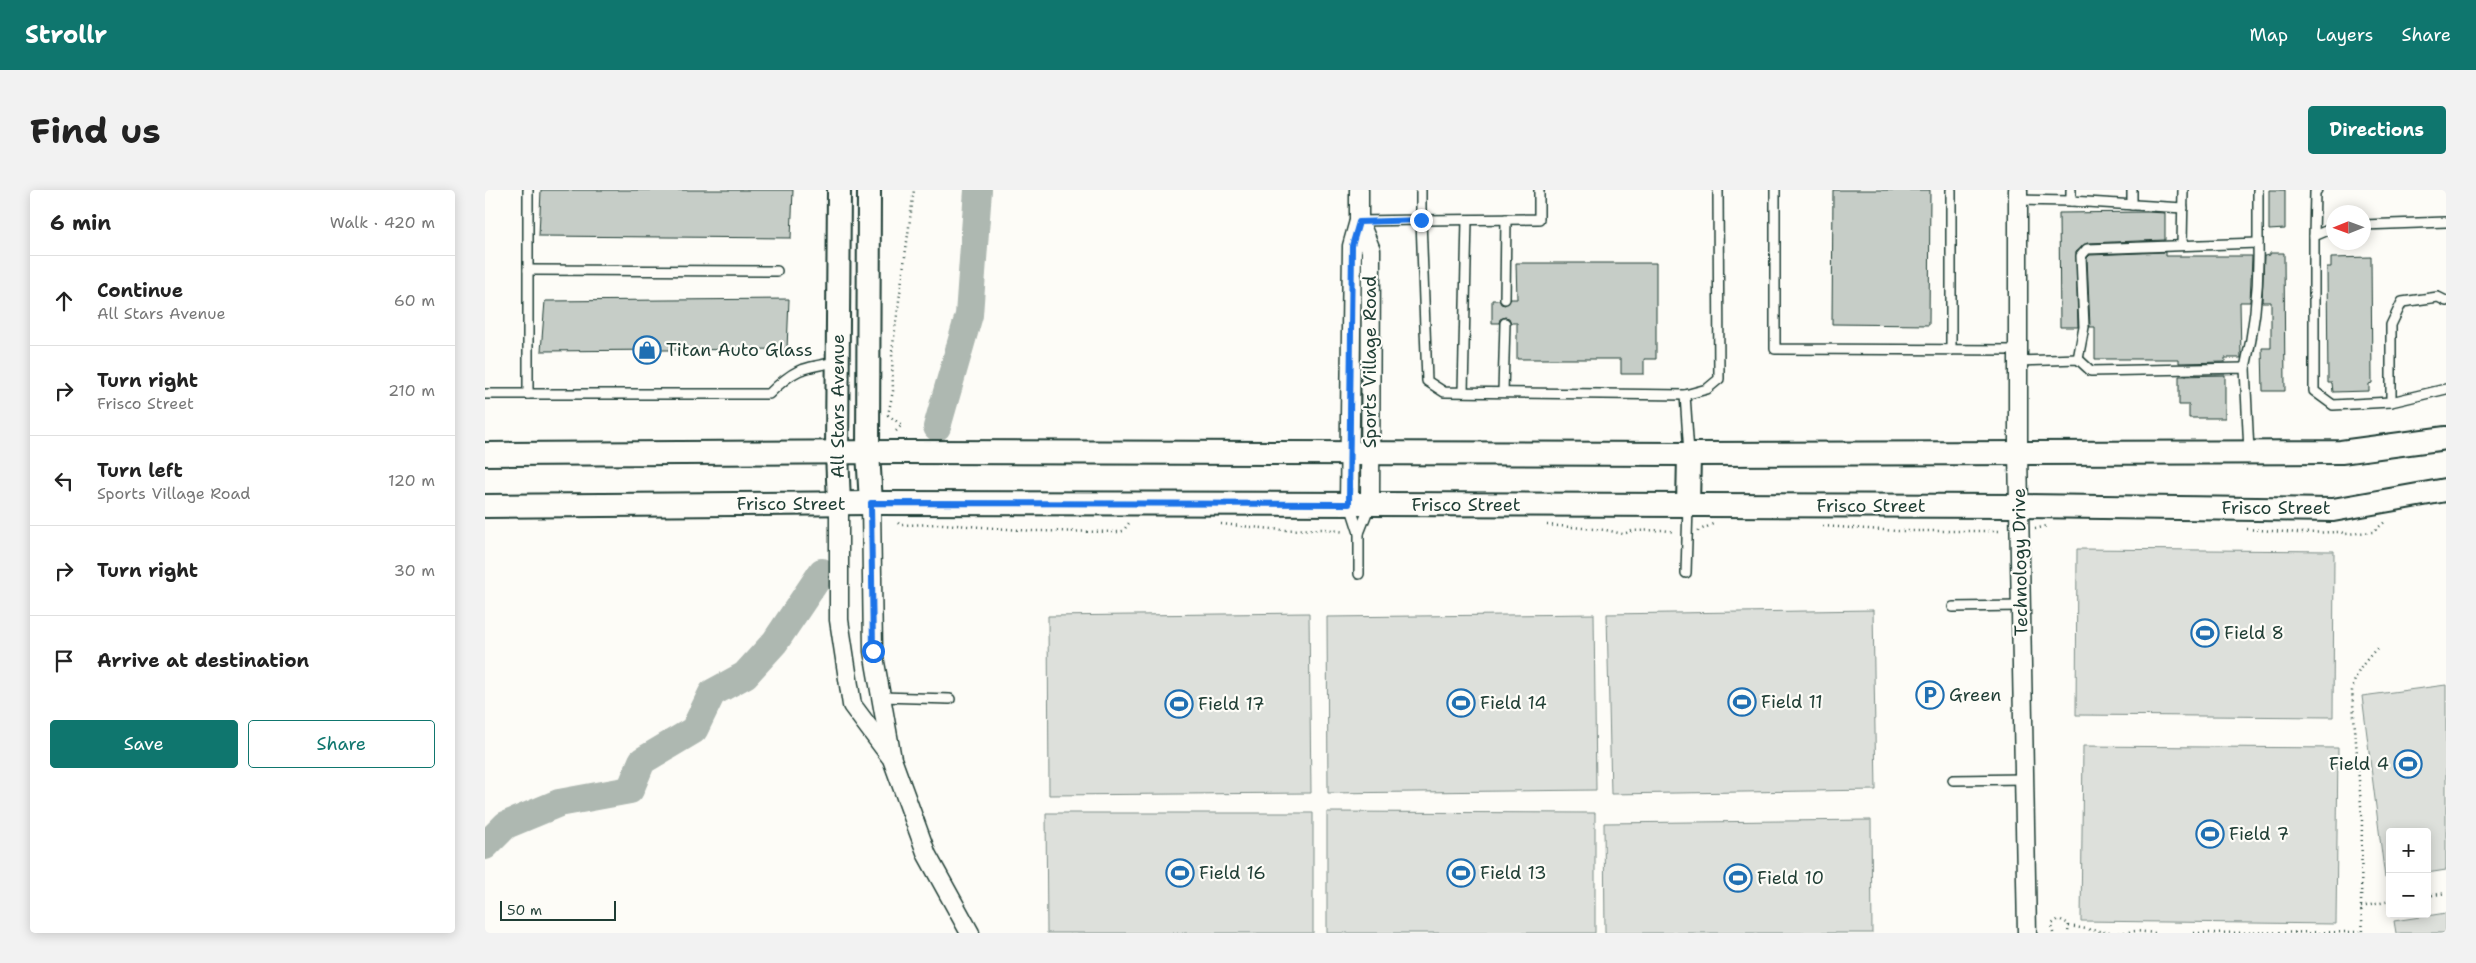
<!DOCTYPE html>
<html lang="en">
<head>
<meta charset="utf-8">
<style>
	:root { --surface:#fff; --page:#f2f2f2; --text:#222; --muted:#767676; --line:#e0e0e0; --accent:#0f766e }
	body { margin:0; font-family:"Shantell Sans",sans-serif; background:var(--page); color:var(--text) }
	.controls { position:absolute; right:15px; bottom:15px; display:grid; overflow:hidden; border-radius:5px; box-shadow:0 2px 12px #0003 }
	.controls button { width:45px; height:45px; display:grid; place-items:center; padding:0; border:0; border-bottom:1px solid var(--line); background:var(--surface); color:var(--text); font:25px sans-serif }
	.compass { position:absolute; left:1841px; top:15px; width:45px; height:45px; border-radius:50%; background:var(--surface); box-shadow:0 2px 12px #0003; rotate:269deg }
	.scale { position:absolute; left:15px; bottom:12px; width:116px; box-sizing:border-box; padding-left:5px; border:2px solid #1f3d34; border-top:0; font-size:14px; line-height:18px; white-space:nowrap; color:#1f3d34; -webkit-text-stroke:4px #fdfcf7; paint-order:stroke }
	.stop { position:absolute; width:15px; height:15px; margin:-11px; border:4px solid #1a73e8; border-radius:50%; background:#fff }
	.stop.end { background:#1a73e8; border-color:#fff; box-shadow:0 1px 5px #0008 }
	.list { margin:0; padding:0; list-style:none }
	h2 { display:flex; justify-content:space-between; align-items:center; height:65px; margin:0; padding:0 20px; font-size:21px }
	h2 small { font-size:16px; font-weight:400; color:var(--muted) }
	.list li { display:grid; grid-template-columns:32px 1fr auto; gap:15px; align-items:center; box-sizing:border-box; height:90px; padding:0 20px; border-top:1px solid var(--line) }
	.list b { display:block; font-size:19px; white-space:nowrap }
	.list p { margin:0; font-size:16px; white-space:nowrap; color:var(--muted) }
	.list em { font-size:16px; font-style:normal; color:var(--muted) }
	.actions { display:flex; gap:10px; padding:15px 20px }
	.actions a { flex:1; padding:11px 0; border:1px solid var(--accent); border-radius:5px; text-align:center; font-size:18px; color:var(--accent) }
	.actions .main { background:var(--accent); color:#fff }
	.icon { flex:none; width:28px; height:28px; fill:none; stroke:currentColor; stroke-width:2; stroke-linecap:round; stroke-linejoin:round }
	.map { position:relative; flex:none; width:1961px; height:743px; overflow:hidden; border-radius:5px }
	header { display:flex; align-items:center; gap:30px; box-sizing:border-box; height:70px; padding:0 25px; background:var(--accent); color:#fff }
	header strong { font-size:24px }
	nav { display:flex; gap:28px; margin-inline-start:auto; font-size:18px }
	.intro { display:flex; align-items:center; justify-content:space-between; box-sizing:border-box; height:120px; padding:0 30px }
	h1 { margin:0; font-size:35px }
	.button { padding:12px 22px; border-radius:5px; background:var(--accent); color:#fff; font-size:18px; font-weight:700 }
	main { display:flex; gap:30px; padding:0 30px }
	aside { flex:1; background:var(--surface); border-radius:5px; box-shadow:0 2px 12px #0003 }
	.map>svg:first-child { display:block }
	.green { fill:#dde0db; stroke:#7e8e88 }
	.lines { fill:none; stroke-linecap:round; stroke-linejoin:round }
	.river { stroke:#aeb8b1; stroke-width:28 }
	.building { fill:#c6cdc7; stroke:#1f3d34 }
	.service-casing { stroke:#1f3d34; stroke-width:12 }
	.minor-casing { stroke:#1f3d34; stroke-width:21 }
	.tertiary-casing { stroke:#1f3d34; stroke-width:26 }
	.path { stroke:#1f3d34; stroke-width:2.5; stroke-dasharray:1 4; stroke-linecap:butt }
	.service { stroke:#fdfcf7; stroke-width:9 }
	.minor { stroke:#fdfcf7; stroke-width:18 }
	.tertiary { stroke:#fdfcf7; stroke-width:22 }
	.route { stroke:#1a73e8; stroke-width:6 }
	.labels { text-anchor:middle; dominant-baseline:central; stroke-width:4.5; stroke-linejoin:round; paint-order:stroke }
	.poi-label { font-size:18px; fill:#1f3d34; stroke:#fdfcf7; text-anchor:start }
	.street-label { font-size:18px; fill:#1f3d34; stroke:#fdfcf7 }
</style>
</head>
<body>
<header>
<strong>Strollr</strong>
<nav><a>Map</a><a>Layers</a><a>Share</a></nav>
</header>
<div class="intro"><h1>Find us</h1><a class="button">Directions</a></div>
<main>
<aside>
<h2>6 min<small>Walk · 420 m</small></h2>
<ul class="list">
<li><svg class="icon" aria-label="ahead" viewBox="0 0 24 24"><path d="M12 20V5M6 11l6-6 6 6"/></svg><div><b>Continue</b><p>All Stars Avenue</p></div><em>60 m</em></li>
<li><svg class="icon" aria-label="right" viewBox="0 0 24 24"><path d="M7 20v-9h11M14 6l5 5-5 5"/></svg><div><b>Turn right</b><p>Frisco Street</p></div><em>210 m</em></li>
<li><svg class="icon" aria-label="left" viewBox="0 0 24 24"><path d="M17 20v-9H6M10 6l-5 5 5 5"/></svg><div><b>Turn left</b><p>Sports Village Road</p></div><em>120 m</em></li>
<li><svg class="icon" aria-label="right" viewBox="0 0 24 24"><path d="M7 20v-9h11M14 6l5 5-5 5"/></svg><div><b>Turn right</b></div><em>30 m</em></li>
<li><svg class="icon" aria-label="arrive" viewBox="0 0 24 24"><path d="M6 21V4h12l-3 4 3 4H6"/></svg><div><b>Arrive at destination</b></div></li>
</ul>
<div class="actions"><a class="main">Save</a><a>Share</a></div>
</aside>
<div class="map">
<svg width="1961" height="743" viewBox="0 0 1961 743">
	<rect width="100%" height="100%" fill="#fdfcf7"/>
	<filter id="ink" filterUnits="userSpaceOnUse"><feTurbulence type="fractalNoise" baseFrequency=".02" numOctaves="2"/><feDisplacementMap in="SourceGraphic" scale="10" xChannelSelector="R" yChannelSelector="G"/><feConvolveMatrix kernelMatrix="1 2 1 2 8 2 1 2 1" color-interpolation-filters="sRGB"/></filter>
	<g filter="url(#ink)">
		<!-- green -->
		<g class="green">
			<path d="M1592 359 1849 361 1848 527 1591 525Z"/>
			<path d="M1388 420 1391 600 1126 604 1122 424Z"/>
			<path d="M824 423 826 603 564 605 563 426Z"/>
			<path d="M1109 424 1111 600 843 603 842 427Z"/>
			<path d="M1961 495V680L1942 683V642H1905V688H1900L1877 506Z"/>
			<path d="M1598 556 1853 558 1851 734 1596 731Z"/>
			<path d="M842 622 1110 623V743H842Z"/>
			<path d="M561 623H828V743H562Z"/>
			<path d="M1386 630 1387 743H1120L1119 633Z"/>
			<path d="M1961 723V743H1911L1909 731Z"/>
		</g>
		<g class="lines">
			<!-- river -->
			<g class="river">
				<path d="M452 237 484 125 493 0"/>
				<path d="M0 656 21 635 74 613 145 600 157 571 209 540 227 503 260 485 290 452 337 382"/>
			</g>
		</g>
		<!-- building -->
		<g class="building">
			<path d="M56 0H308L306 48 54 46Z"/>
			<path d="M1348 0H1445L1444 135 1347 134Z"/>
			<path d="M1784 0H1800V39L1784 40Z"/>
			<path d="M1662 22 1680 23V50L1602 53 1591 62 1593 137H1575L1574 23Z"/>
			<path d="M1680 62V66H1767L1765 112H1755L1756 168H1740V172L1694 173V169H1610V137H1605L1602 68 1605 65Z"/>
			<path d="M1785 63H1799L1800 201H1778L1777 158H1786V112H1777L1779 66 1785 65Z"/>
			<path d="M1886 67 1887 193 1884 194V201L1848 202 1847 193H1843L1842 77H1846V68Z"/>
			<path d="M1031 73H1171V169H1159V184H1136V169H1032V133H1026L1024 128 1020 127 1015 129 1014 133H1007V110H1014L1016 114 1020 115 1026 109H1032Z"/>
			<path d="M304 109 302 159 56 161 60 111Z"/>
			<path d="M1740 185V228H1704V215H1694V186Z"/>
		</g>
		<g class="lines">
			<!-- service casing -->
			<g class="service-casing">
				<g id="service">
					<path d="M43 0V204"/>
					<path d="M1054 0V29L936 30 942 191 959 202 1200 205"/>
					<path d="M1290 0V159L1533 160"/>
					<path d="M1773 0V53"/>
					<path d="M1533 10 1586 11V0"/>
					<path d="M1586 11 1698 18"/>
					<path d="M1647 15V0"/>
					<path d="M874 31 936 30V0"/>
					<path d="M1878 35 1961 32"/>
					<path d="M1848 38 1829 46V201L1848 215 1906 212 1961 199"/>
					<path d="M1829 46 1830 2 1832 0"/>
					<path d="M1697 55 1698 0"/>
					<path d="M43 80 292 81"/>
					<path d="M1020 109 1021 29"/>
					<path d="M1466 160V0"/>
					<path d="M1593 169 1599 137 1596 66 1602 59 1773 53C1774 95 1770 137 1760 178"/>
					<path d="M1533 171 1593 169 1606 181 1760 178 1764 262"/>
					<path d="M978 202 982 30"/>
					<path d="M1018 202 1020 133"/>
					<path d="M0 204H284C310 178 317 178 352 172"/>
					<path d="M1906 212V135L1917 112 1953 107 1961 111"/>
					<path d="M1204 263 1200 205 1222 199 1234 189 1233 0"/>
					<path d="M865 315 874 343V384"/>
					<path d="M874 343 885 315"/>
					<path d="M1201 383 1203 316"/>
					<path d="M1468 417 1536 416"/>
					<path d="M396 507 465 509"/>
					<path d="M1468 590 1539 589"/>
				</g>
			</g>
			<!-- minor casing -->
			<g class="minor-casing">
				<g id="minor">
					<path d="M1533 0V262L1542 743"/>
					<path d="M874 31 886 60 885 314"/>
					<path d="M386 313 388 461 407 569 442 665 485 743"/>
					<path d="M354 314V430L367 515 405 566"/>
					<path d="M864 314 867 56 874 31V0"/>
				</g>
			</g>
			<!-- tertiary casing -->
			<g class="tertiary-casing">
				<g id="tertiary">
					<path d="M384 0 383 262 386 313"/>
					<path d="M0 264 412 262 1204 264 1856 262 1961 248"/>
					<path d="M354 314 352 262 354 0"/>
					<path d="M0 316 386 313 885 314 1534 316 1848 320 1961 300"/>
					<path d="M1203 316 1204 264"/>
				</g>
			</g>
			<!-- path -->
			<g class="path">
				<path d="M411 241 417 235 403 225 408 201 407 162 429 0"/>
				<path d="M413 333 415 335 458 334 548 341 634 342 638 341 644 333"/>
				<path d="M736 334 798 340 840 339 860 342"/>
				<path d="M1062 335 1121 340 1138 344 1147 341 1177 340 1190 342"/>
				<path d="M1338 336 1413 341H1517"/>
				<path d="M1550 339 1562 336"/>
				<path d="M1762 339 1813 343 1856 342 1860 344 1888 342 1901 331"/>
				<path d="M1213 341 1228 334"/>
				<path d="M1942 706 1961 703"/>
				<path d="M1876 717 1905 711"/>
				<path d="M1584 736 1625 743"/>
				<path d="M1568 743 1567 734 1574 729 1584 734 1583 743"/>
				<path d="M1634 743 1650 741 1671 743"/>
				<path d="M1709 743 1878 742 1876 717 1877 628 1867 501C1870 482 1881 470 1893 457"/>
			</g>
			<!-- service -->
			<use href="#service" class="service"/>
			<!-- minor -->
			<use href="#minor" class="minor"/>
			<!-- tertiary -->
			<use href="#tertiary" class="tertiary"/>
		</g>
	</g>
	<g class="lines" filter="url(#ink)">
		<!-- route -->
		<path class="route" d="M388 461 386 313 864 314 867 56 874 32 936 30"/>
	</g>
	<!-- icons -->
	<defs>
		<g id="shop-ring" transform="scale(1.4375)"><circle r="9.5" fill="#fdfcf7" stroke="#1f6fb2" stroke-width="1.5"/><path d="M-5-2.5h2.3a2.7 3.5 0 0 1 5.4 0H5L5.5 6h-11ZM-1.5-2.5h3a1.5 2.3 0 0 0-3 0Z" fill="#1f6fb2"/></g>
		<g id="stadium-ring" transform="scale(1.4375)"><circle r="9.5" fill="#fdfcf7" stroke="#1f6fb2" stroke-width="1.5"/><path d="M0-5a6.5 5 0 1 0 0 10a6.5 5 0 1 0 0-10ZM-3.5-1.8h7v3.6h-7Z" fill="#1f6fb2"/></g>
		<g id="parking-ring" transform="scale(1.4375)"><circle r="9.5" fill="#fdfcf7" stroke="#1f6fb2" stroke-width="1.5"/><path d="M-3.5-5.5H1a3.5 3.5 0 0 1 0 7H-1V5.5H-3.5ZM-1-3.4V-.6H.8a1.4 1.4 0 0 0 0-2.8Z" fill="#1f6fb2"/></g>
	</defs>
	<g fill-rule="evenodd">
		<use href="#shop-ring" x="162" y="160"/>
		<use href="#stadium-ring" x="1720" y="443"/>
		<use href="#parking-ring" x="1445" y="505"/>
		<use href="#stadium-ring" x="1257" y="512"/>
		<use href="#stadium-ring" x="976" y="513"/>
		<use href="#stadium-ring" x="694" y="514"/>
		<use href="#stadium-ring" x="1923" y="574"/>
		<use href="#stadium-ring" x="1725" y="644"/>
		<use href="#stadium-ring" x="695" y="683"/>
		<use href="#stadium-ring" x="976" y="683"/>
		<use href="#stadium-ring" x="1253" y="688"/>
	</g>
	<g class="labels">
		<!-- poi labels -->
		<g class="poi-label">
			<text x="181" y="160">Titan Auto Glass</text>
			<text x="1739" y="443">Field 8</text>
			<text x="1464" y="505">Green</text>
			<text x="1276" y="512">Field 11</text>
			<text x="995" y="513">Field 14</text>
			<text x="713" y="514">Field 17</text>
			<text x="1904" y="574" text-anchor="end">Field 4</text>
			<text x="1744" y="644">Field 7</text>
			<text x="714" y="683">Field 16</text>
			<text x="995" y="683">Field 13</text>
			<text x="1272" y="688">Field 10</text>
		</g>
		<!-- street labels -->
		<g class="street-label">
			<text transform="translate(885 172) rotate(-90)">Sports Village Road</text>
			<text transform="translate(353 216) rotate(-90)">All Stars Avenue</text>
			<text x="306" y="314">Frisco Street</text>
			<text x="981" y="315">Frisco Street</text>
			<text x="1386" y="316">Frisco Street</text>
			<text x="1791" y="318">Frisco Street</text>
			<text transform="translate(1535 372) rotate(-91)">Technology Drive</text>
		</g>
	</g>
</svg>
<div class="controls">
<button>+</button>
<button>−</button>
</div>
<svg class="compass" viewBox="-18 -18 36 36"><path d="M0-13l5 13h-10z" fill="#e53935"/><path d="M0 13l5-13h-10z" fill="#767676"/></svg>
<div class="scale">50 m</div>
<div class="stop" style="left:388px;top:461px"></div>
<div class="stop end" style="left:936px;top:30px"></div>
</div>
</main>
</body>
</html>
